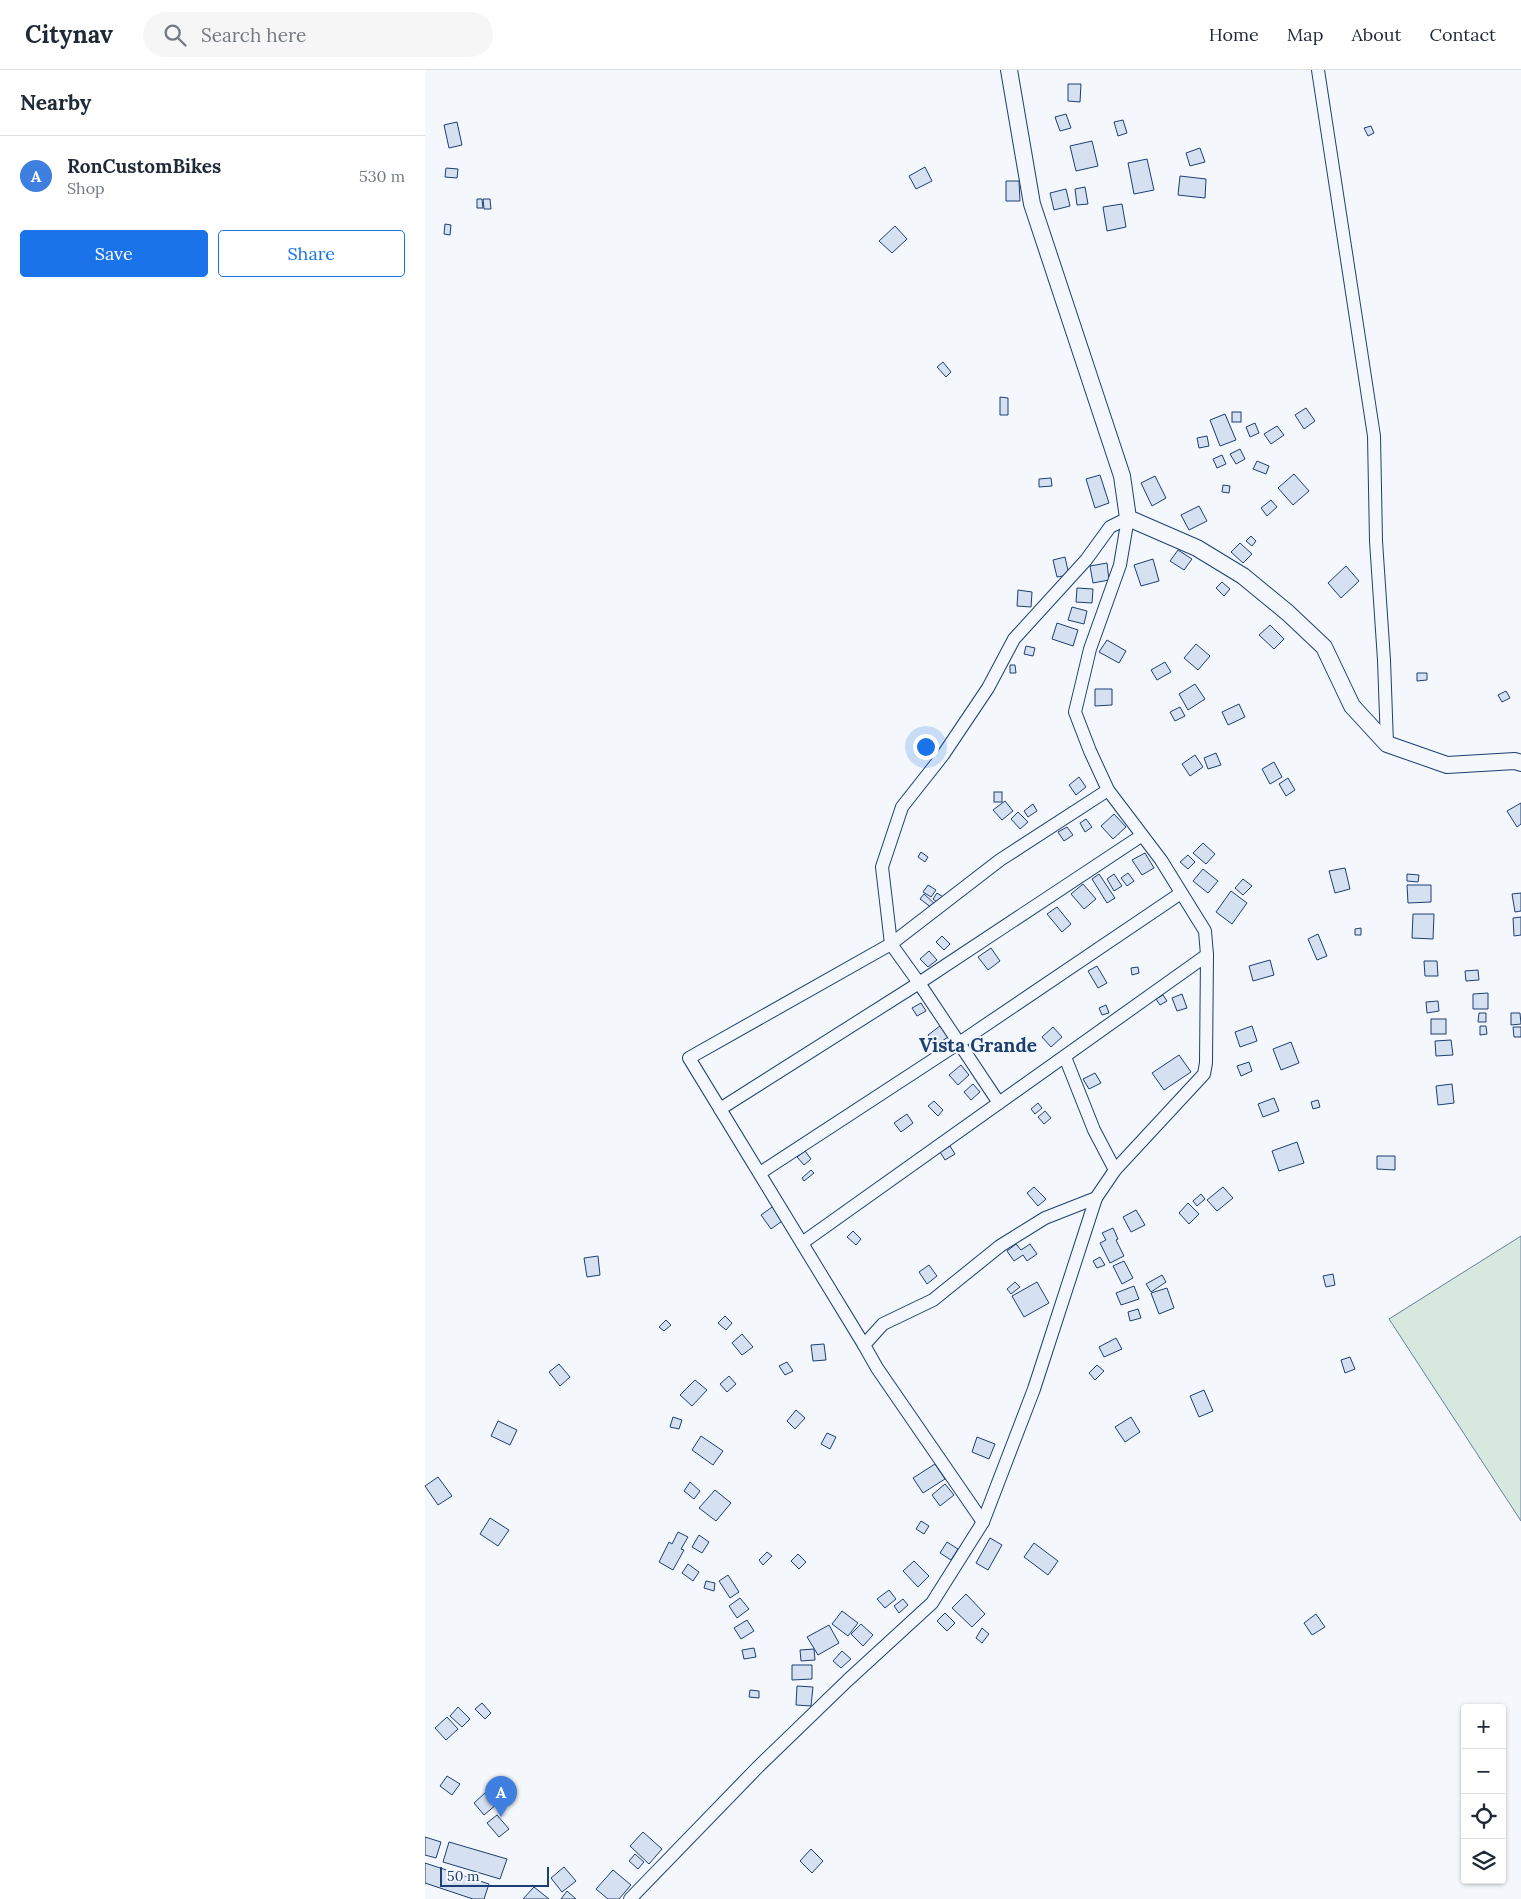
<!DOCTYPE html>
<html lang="en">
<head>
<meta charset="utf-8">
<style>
	:root { --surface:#fff; --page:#f6f6f7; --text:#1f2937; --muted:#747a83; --line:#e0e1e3; --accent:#1a73e8 }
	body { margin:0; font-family:Lora,serif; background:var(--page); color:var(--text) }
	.controls { position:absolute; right:15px; bottom:15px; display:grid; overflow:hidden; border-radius:5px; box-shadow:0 1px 4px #0004 }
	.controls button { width:45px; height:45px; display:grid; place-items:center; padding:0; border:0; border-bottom:1px solid var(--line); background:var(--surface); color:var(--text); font:25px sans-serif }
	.scale { position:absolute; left:15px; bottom:12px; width:109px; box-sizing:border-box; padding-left:5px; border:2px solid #1d3f73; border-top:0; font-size:14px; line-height:18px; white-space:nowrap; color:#1d3f73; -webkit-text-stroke:4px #f4f7fb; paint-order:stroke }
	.you { position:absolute; left:500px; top:676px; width:18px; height:18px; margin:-12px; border:4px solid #fff; border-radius:50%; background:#1a73e8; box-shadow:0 0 0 8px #1a73e833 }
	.badge { display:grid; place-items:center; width:32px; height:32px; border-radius:50%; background:var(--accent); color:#fff; font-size:16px; font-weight:700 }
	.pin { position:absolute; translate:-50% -41px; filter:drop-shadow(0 1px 2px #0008) }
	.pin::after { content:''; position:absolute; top:26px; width:18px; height:15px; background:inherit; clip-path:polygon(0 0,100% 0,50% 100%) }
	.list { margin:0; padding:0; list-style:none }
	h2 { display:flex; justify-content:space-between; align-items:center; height:65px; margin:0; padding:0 20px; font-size:21px }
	h2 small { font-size:16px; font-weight:400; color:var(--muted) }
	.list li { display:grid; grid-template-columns:32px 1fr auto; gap:15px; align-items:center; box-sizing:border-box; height:80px; padding:0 20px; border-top:1px solid var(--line) }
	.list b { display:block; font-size:19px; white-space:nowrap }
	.list p { margin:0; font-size:16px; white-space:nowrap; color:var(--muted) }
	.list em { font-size:16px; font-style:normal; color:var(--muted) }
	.actions { display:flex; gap:10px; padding:15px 20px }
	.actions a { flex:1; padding:11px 0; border:1px solid var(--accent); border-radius:5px; text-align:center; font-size:18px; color:var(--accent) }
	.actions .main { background:var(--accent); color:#fff }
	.icon { flex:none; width:28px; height:28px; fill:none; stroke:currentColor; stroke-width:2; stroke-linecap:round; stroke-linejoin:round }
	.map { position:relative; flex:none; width:1096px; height:1829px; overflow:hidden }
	header { display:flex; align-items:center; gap:30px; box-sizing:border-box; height:70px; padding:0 25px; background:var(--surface); border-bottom:1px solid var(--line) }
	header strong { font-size:24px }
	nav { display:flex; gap:28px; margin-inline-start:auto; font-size:18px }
	.search { width:350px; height:45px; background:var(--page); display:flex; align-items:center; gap:12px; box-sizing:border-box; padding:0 18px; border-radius:28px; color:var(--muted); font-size:19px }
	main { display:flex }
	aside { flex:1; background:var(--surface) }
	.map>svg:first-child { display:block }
	.green { fill:#d7e8df; stroke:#687fa3 }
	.building { fill:#d5e0f0; stroke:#1d3f73 }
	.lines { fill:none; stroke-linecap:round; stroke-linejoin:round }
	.minor-casing { stroke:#1d3f73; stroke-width:14 }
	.tertiary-casing { stroke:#1d3f73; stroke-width:18 }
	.minor { stroke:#f4f7fb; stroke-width:12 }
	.tertiary { stroke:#f4f7fb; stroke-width:16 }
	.labels { text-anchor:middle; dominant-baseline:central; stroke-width:4; stroke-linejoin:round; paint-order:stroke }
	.neighbourhood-label { font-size:19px; font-weight:bold; fill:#1d3f73; stroke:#f4f7fb }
</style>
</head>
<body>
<header>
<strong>Citynav</strong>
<div class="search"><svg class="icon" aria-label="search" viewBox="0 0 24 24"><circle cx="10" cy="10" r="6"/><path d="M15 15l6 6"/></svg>Search here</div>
<nav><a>Home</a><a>Map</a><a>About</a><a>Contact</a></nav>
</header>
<main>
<aside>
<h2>Nearby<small></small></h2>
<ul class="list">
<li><span class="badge" style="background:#3f7fe0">A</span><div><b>RonCustomBikes</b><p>Shop</p></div><em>530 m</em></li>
</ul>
<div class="actions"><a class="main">Save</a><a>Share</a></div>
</aside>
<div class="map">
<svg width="1096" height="1829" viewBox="0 0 1096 1829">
	<rect width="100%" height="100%" fill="#f4f7fb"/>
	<!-- green -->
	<path class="green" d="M1096 1166V1451L964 1249Z"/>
	<!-- building -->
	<g class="building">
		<path d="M643 14H656L655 32 643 31Z"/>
		<path d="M641 44 646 58 635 61 630 47Z"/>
		<path d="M698 50 702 63 693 66 689 52Z"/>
		<path d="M32 52 37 75 24 78 19 55Z"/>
		<path d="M946 56 949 63 943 66 939 58Z"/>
		<path d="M667 71 673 96 651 101 645 76Z"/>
		<path d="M775 78 780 92 765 96 761 83Z"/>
		<path d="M722 89 729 120 709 124 703 93Z"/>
		<path d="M500 97 507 111 491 119 484 106Z"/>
		<path d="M21 98 33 99 32 108 20 107Z"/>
		<path d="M755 106 781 109 780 128 753 125Z"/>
		<path d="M581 111H594L595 131H581Z"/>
		<path d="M660 117 663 134 652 135 650 119Z"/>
		<path d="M641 119 645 136 629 140 625 123Z"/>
		<path d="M52 129H57L58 138H52Z"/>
		<path d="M58 129H65L66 139H59Z"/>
		<path d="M697 134 701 157 682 161 678 137Z"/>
		<path d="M20 154 26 155 25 165 19 164Z"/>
		<path d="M470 156 482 169 467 183 454 171Z"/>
		<path d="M518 292 526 302 521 307 512 297Z"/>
		<path d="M575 327 583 328V345H575Z"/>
		<path d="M881 338 890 351 879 359 870 345Z"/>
		<rect x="807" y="342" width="9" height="10"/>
		<path d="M800 344 811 370 795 376 785 350Z"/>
		<path d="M830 353 834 363 825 367 821 357Z"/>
		<path d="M852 356 859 365 846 374 839 364Z"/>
		<path d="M782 366 784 376 774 378 772 368Z"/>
		<path d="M815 379 820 389 811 394 805 384Z"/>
		<path d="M797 385 801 394 792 398 788 389Z"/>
		<path d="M832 391 844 396 841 404 828 399Z"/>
		<path d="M869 404 884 421 868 435 853 418Z"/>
		<path d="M675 405 684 433 670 438 661 409Z"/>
		<path d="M730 406 741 428 727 436 716 413Z"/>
		<path d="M626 408 627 416 614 417V409Z"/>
		<path d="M798 415 805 416 804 423 797 422Z"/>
		<path d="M846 430 852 437 842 446 836 438Z"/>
		<path d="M774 436 782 451 764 460 756 445Z"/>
		<path d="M826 466 831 471 827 476 821 471Z"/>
		<path d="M815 473 827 484 818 493 806 482Z"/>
		<path d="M753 480 767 489 759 500 745 491Z"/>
		<path d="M640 487 644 505 632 507 628 490Z"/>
		<path d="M728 489 734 511 716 516 709 495Z"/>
		<path d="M682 493 684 510 668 513 665 496Z"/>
		<path d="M921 496 934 511 916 528 903 513Z"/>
		<path d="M797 512 805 519 799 526 791 518Z"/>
		<path d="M652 518 668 519 667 533 651 532Z"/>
		<path d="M593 520 607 522 606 537 592 536Z"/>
		<path d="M647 537 662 541 659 554 643 550Z"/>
		<path d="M632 553 653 560 648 576 627 569Z"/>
		<path d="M845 555 859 569 849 579 834 565Z"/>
		<path d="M682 570 701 581 694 593 674 582Z"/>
		<path d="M771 574 785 586 773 600 759 588Z"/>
		<path d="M601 576 610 578 608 586 599 584Z"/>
		<path d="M740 592 746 602 732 610 726 600Z"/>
		<path d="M585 595H590L591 603H585Z"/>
		<path d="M992 603H1002V610L992 611Z"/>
		<path d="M770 614 780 629 763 640 754 624Z"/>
		<path d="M670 619H687V635L670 636Z"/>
		<path d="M1081 621 1085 628 1077 632 1073 625Z"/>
		<path d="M814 634 820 647 803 655 797 642Z"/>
		<path d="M755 637 760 646 750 651 745 642Z"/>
		<path d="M791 683 796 695 783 699 779 688Z"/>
		<path d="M770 685 778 697 765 706 757 694Z"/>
		<path d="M849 692 857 707 845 714 837 699Z"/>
		<path d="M654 707 661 717 651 725 644 715Z"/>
		<path d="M863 708 870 720 861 726 854 714Z"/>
		<rect x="569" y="722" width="8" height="10"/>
		<path d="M580 731 588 741 577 750 568 740Z"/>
		<path d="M1096 733V754L1092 757 1082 741Z"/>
		<path d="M608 734 612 741 603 747 599 741Z"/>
		<path d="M593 742 603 752 595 759 586 749Z"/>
		<path d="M689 744 701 757 688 769 676 756Z"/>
		<path d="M661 749 667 757 660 762 655 753Z"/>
		<path d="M642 757 648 765 639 771 633 762Z"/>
		<path d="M778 773 790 784 781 794 768 783Z"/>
		<path d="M496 782 503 787 500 792 493 787Z"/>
		<path d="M720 783 729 798 717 805 707 790Z"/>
		<path d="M763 785 770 792 763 799 755 792Z"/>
		<path d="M920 798 925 819 910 823 904 801Z"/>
		<path d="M778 799 793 811 783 823 768 811Z"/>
		<path d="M703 803 709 811 702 816 696 808Z"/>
		<path d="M674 804 690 828 682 833 667 809Z"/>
		<path d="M689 804 697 816 689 821 682 809Z"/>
		<path d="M982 804 994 805 993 812 982 811Z"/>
		<path d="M818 809 827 816 818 825 810 818Z"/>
		<path d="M658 814 671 829 659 839 646 824Z"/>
		<path d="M503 815 511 820 506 827 498 822Z"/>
		<path d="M982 815H1006V832L983 833Z"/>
		<path d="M806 821 822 833 807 854 791 842Z"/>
		<path d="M512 823 518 827 513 833 508 829Z"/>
		<path d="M1096 823V841L1090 842 1087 824Z"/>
		<path d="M499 824 510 834 507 838 495 829Z"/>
		<path d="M632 837 646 854 637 862 622 844Z"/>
		<path d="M988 844H1009L1008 869 987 868Z"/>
		<path d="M1096 847V865L1089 866 1088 848Z"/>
		<path d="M936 858V865H930V859Z"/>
		<path d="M893 864 902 886 892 890 883 869Z"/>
		<path d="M517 866 525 874 519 880 511 872Z"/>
		<path d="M566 878 575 891 563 900 553 887Z"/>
		<path d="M504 881 512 890 503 897 495 889Z"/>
		<path d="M845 890 849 905 828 911 824 896Z"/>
		<path d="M999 891H1012L1013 906H1000Z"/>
		<path d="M672 896 682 913 673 918 663 901Z"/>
		<path d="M713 897 714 903 707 905 706 898Z"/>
		<path d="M1053 900 1054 910 1041 911 1040 901Z"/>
		<path d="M1063 923V939H1048V924Z"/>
		<path d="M757 924 762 938 752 941 747 928Z"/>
		<path d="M738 925 742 931 735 935 731 929Z"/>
		<path d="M1013 931 1014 941 1002 943 1001 932Z"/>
		<path d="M496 933 501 941 492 946 487 938Z"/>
		<path d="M681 935 684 943 677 945 674 938Z"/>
		<path d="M1054 943H1061V952H1053Z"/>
		<path d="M1086 943H1095L1096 954 1086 955Z"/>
		<rect x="1006" y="949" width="15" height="15"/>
		<path d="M515 956 523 967 510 976 503 965Z"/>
		<path d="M827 956 832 971 815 977 810 962Z"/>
		<path d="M1055 956H1061L1062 964 1055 965Z"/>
		<path d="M628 957 637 967 626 977 617 967Z"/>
		<path d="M1088 957H1096V967H1089Z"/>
		<path d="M1026 970 1028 985 1011 986 1010 971Z"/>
		<path d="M866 972 874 993 856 1000 848 979Z"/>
		<path d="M754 985 766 1002 739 1020 727 1003Z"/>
		<path d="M824 992 827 1001 816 1006 812 996Z"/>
		<path d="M536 995 544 1005 533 1015 524 1005Z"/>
		<path d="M670 1003 676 1013 664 1019 658 1009Z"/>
		<path d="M548 1014 555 1022 546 1030 539 1022Z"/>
		<path d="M1027 1014 1029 1033 1013 1035 1011 1016Z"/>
		<path d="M849 1028 854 1041 838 1047 833 1034Z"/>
		<path d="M893 1030 895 1037 888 1039 886 1032Z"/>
		<path d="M509 1031 518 1040 513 1046 503 1036Z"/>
		<path d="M613 1033 617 1038 610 1044 606 1039Z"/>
		<path d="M620 1041 626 1048 619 1054 613 1047Z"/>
		<path d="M482 1044 488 1053 476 1062 469 1053Z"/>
		<path d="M872 1072 879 1093 854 1101 847 1081Z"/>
		<path d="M525 1076 530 1084 520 1090 515 1082Z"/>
		<path d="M380 1081 386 1089 379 1095 372 1087Z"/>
		<path d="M952 1086H970V1100L952 1099Z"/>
		<path d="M386 1100 389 1103 379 1111 377 1108Z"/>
		<path d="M609 1117 621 1129 613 1136 602 1123Z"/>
		<path d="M798 1117 808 1128 792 1141 782 1130Z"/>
		<path d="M776 1124 780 1129 772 1136 768 1131Z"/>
		<path d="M763 1133 774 1144 764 1154 754 1143Z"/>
		<path d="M350 1135 360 1149 346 1159 336 1145Z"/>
		<path d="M711 1140 720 1155 706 1162 698 1147Z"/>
		<path d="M688 1158 693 1169 691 1170 699 1186 685 1193 675 1173 681 1170 677 1163Z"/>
		<path d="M428 1161 436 1169 431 1175 422 1167Z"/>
		<path d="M591 1174 596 1180 605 1174 612 1184 602 1191 598 1185 589 1191 582 1181Z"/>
		<path d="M173 1186 175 1205 162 1207 159 1188Z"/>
		<path d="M675 1187 680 1195 672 1198 668 1191Z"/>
		<path d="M699 1191 708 1208 697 1214 688 1196Z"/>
		<path d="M504 1195 512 1206 502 1214 494 1202Z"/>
		<path d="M908 1204 910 1215 901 1217 898 1206Z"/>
		<path d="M737 1205 741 1212 726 1222 721 1214Z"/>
		<path d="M590 1212 595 1217 586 1224 582 1219Z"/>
		<path d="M612 1212 624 1233 599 1247 587 1226Z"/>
		<path d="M709 1216 714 1229 696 1235 691 1223Z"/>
		<path d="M742 1218 749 1238 734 1244 726 1223Z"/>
		<path d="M713 1239 716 1248 705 1251 703 1242Z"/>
		<path d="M300 1246 307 1253 301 1260 293 1253Z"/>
		<path d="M241 1250 246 1255 239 1261 234 1257Z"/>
		<path d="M317 1264 328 1277 317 1285 307 1273Z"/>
		<path d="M691 1268 697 1279 679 1287 674 1277Z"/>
		<path d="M399 1274 401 1290 388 1291 386 1275Z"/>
		<path d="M925 1287 930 1299 920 1303 916 1290Z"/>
		<path d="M362 1292 368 1301 360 1305 354 1296Z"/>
		<path d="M134 1294 145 1307 135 1316 124 1302Z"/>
		<path d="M672 1295 679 1301 670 1310 664 1303Z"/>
		<path d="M304 1306 311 1314 302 1322 295 1314Z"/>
		<path d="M270 1310 282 1320 267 1336 255 1325Z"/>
		<path d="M779 1320 788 1341 774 1347 765 1326Z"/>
		<path d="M371 1340 380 1348 370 1359 362 1351Z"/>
		<path d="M248 1347 257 1350 254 1359 245 1357Z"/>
		<path d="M706 1347 715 1362 700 1372 690 1357Z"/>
		<path d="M73 1351 92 1360 85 1375 66 1366Z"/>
		<path d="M402 1363 411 1367 405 1379 396 1374Z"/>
		<path d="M276 1366 298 1381 288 1395 267 1380Z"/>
		<path d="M552 1367 570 1374 564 1389 547 1382Z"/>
		<path d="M510 1394 520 1409 498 1423 488 1408Z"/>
		<path d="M13 1407 27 1426 13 1435 0 1416Z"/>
		<path d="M265 1412 275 1421 269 1429 259 1421Z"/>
		<path d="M520 1414 529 1425 515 1436 507 1425Z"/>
		<path d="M290 1420 306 1433 291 1451 274 1438Z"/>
		<path d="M65 1448 84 1460 73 1476 55 1464Z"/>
		<path d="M496 1451 504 1456 499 1464 491 1459Z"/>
		<path d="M253 1462 263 1467 256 1479 259 1480 248 1500 234 1492 244 1472 247 1474Z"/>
		<path d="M274 1465 284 1472 277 1483 267 1477Z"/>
		<path d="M565 1468 577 1475 563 1500 551 1493Z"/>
		<path d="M522 1472 533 1479 526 1490 515 1483Z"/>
		<path d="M609 1473 633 1491 623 1505 599 1487Z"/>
		<path d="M342 1482 347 1486 338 1495 334 1490Z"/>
		<path d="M373 1484 381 1492 374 1499 366 1491Z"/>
		<path d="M489 1491 504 1506 493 1517 478 1501Z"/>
		<path d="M263 1494 274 1502 268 1511 257 1503Z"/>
		<path d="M303 1505 314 1522 305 1528 294 1511Z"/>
		<path d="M281 1511 290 1513 289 1521 279 1518Z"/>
		<path d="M464 1520 471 1529 460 1538 452 1529Z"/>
		<path d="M541 1524 560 1544 547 1557 527 1538Z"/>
		<path d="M315 1528 324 1539 312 1548 304 1536Z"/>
		<path d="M478 1529 483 1535 474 1543 469 1536Z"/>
		<path d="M417 1541 433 1553 423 1566 407 1554Z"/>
		<path d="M520 1543 530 1553 522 1561 512 1551Z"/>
		<path d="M891 1544 900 1557 887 1565 879 1553Z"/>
		<path d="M322 1550 329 1561 316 1569 309 1558Z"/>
		<path d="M436 1554 448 1565 438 1576 426 1564Z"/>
		<path d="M404 1555 414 1573 393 1585 382 1567Z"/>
		<path d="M557 1558 564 1564 557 1573 551 1568Z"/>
		<path d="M329 1578 331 1587 319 1589 317 1580Z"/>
		<path d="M389 1579 390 1590 376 1591 375 1580Z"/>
		<path d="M417 1581 426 1589 416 1598 408 1591Z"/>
		<path d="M367 1595H387V1609L367 1610Z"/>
		<path d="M372 1616 388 1617 386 1636 371 1635Z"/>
		<path d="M325 1620 334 1621V1628L324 1627Z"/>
		<path d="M57 1633 66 1643 60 1649 50 1639Z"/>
		<path d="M33 1637 45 1649 37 1657 25 1646Z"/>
		<path d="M22 1647 33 1659 21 1670 10 1658Z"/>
		<path d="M22 1706 35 1714 27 1725 15 1716Z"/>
		<path d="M61 1722 72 1734 59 1745 49 1733Z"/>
		<path d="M72 1745 84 1759 74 1767 62 1753Z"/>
		<path d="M218 1762 237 1779 224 1794 205 1776Z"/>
		<path d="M0 1767 16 1772 11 1788 0 1785Z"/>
		<path d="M24 1772 82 1789 75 1809 18 1792Z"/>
		<path d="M386 1779 398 1791 387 1803 375 1791Z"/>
		<path d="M210 1784 219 1792 213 1799 204 1791Z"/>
		<path d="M0 1793 64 1814 59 1829H48L0 1813Z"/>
		<path d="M139 1797 151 1811 137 1822 126 1808Z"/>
		<path d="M188 1800 206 1815 194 1829H183L171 1819Z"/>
		<path d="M109 1817 124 1829H98Z"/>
		<path d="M142 1821 151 1829H136Z"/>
	</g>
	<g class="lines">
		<!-- minor casing -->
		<g class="minor-casing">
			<g id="minor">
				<path d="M893 0 949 366 951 471 959 590 962 674"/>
				<path d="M640 987 669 1060 690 1100"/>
				<path d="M574 1033 494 913 466 874 457 797 477 737 518 685 563 618 589 569 661 490 685 457 703 448"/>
				<path d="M295 1039 494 913 716 766"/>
				<path d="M335 1103 534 973 756 823"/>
				<path d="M377 1173 782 885"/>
				<path d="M439 1275 264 988 466 874 575 790 683 720"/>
				<path d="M558 1452 452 1298 439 1275 458 1254 508 1230 575 1176 620 1148 671 1128"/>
				<path d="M205 1829 333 1697 423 1610 507 1533 558 1452 609 1319 671 1128 690 1100 779 1004 781 993 782 885 780 861 736 790 683 720 665 681 650 642 665 579 695 495 703 448"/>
			</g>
		</g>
		<!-- tertiary casing -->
		<g class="tertiary-casing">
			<path id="tertiary" d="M584 0 607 134 697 406 703 448 772 478 818 506 863 543 899 577 927 636 962 674 1022 695 1090 691 1096 693"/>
		</g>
		<!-- minor -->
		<use href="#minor" class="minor"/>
		<!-- tertiary -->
		<use href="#tertiary" class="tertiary"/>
	</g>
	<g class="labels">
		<!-- neighbourhood labels -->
		<g class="neighbourhood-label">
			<text x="553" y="975">Vista Grande</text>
		</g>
	</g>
</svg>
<div class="controls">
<button>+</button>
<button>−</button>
<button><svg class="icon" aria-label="locate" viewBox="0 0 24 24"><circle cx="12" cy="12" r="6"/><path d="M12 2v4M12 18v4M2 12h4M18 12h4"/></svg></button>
<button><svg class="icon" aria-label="layers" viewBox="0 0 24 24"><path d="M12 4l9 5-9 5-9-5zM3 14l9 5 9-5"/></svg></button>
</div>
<div class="scale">50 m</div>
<div class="you"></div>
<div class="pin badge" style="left:76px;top:1747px;background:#3f7fe0">A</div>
</div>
</main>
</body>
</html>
